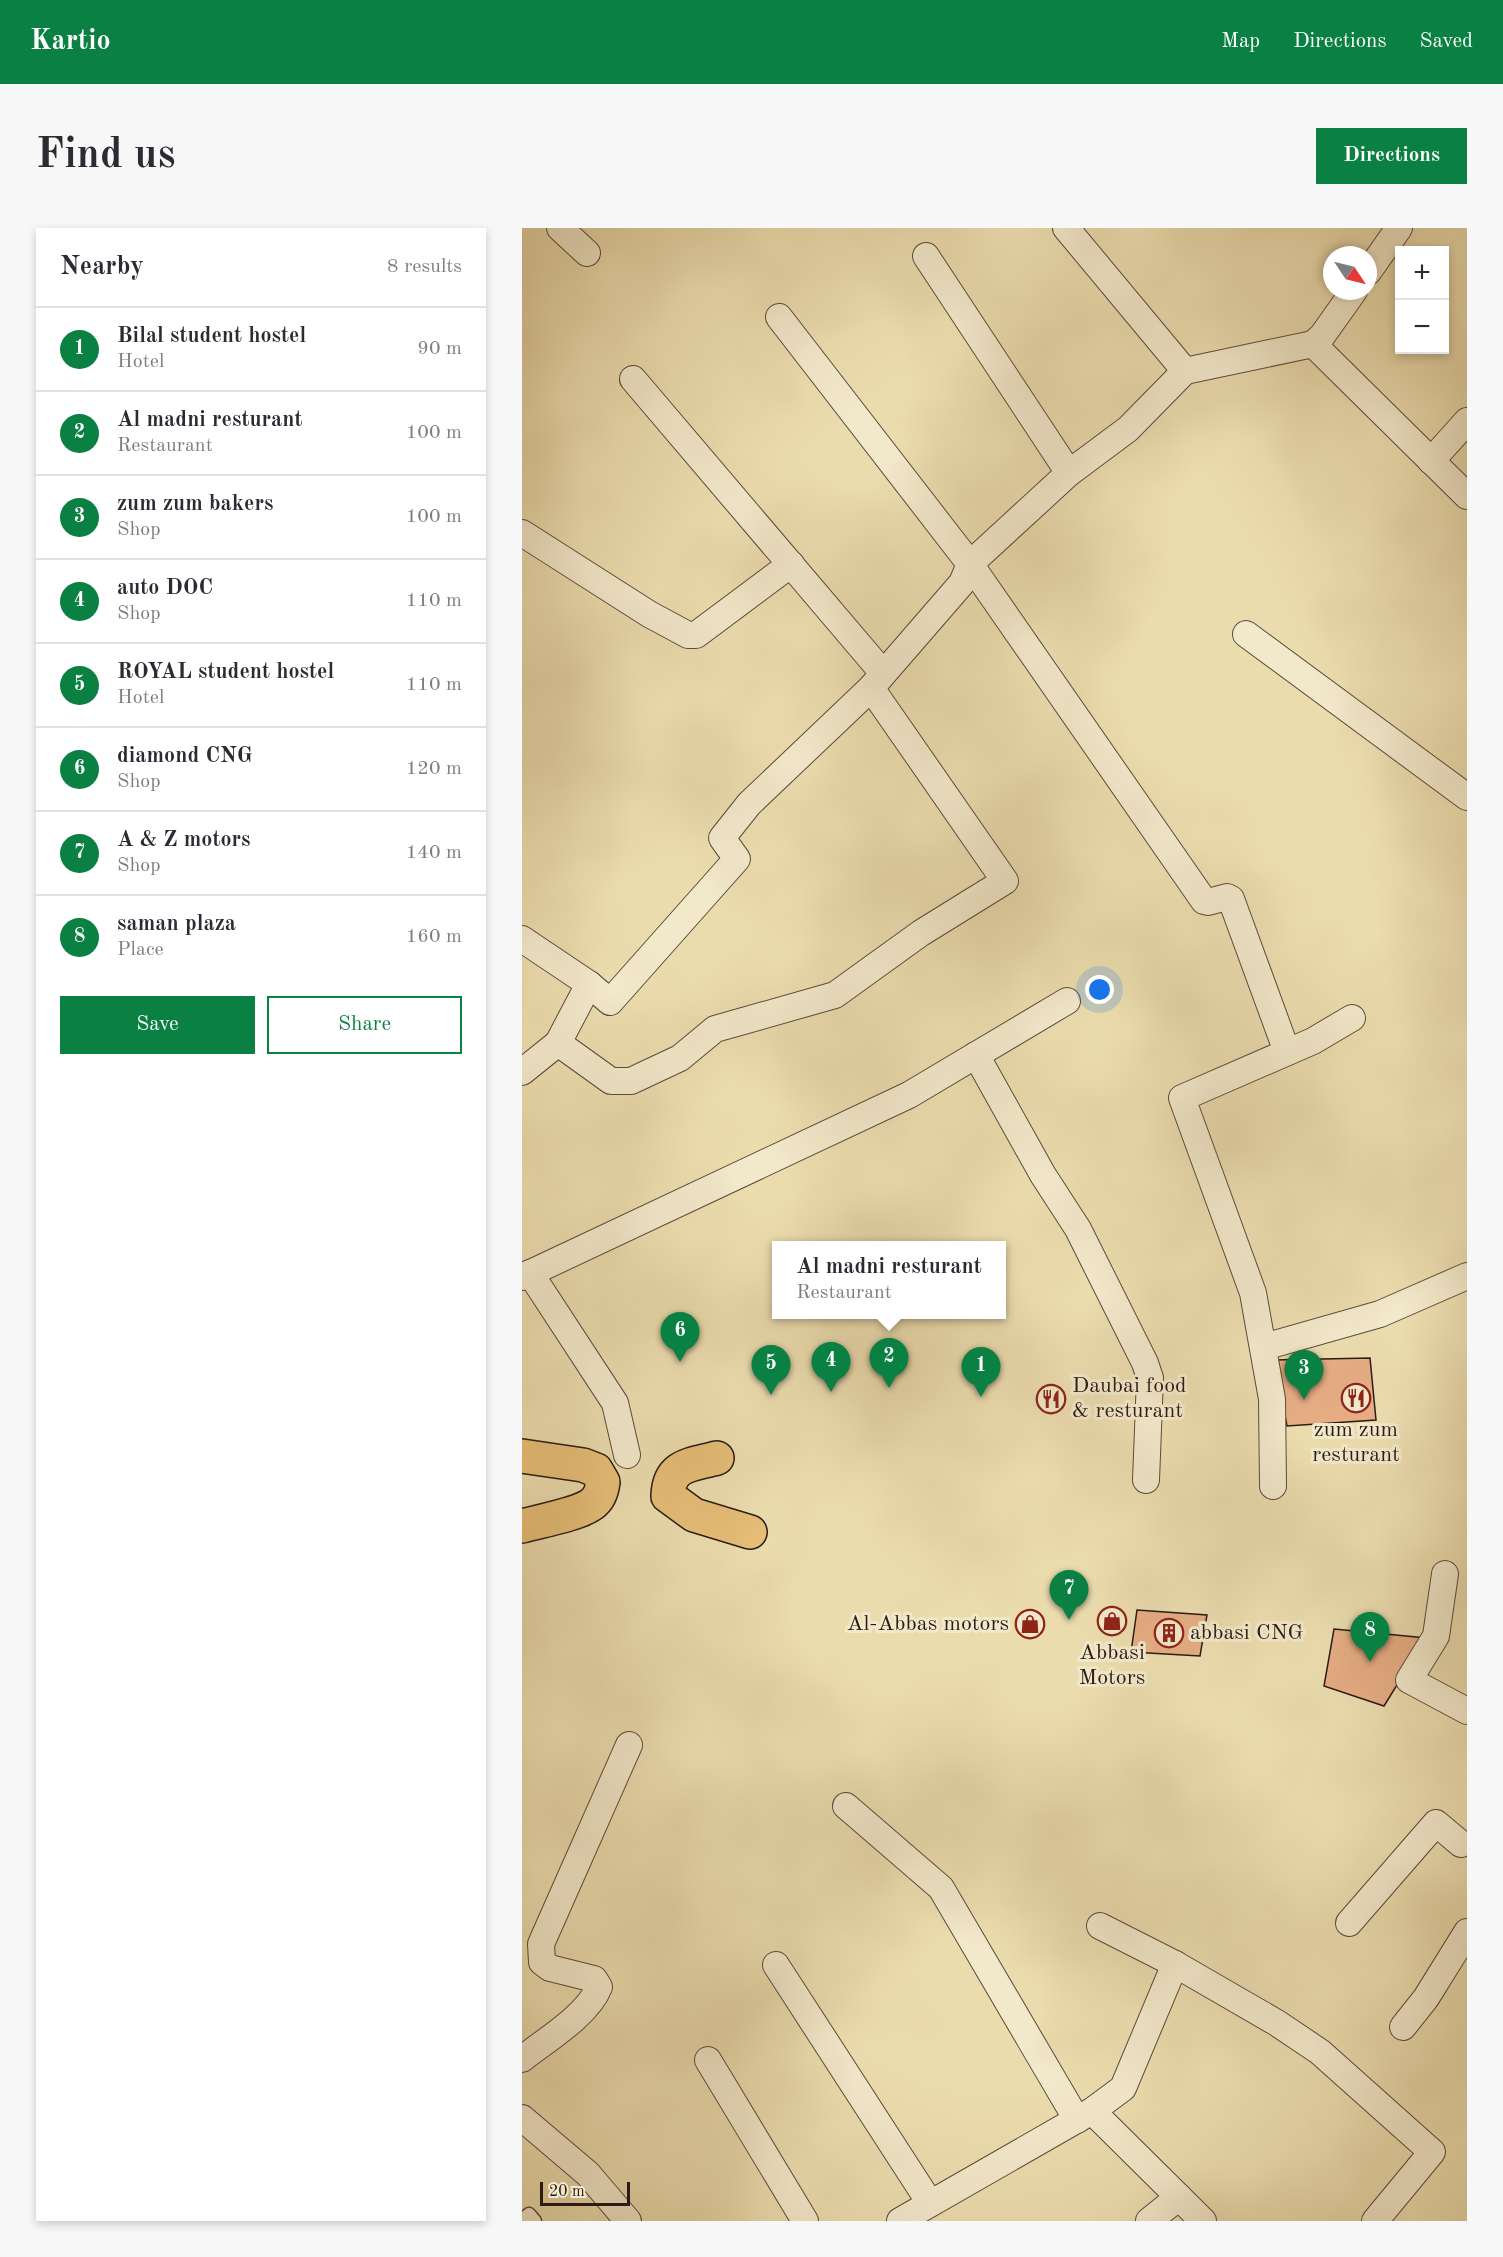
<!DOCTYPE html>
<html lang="en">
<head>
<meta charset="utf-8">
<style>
	:root { --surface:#fff; --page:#f7f7f7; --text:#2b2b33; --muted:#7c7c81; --line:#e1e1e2; --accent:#0b8043 }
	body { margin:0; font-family:"Old Standard TT",serif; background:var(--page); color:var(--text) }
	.controls { position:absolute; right:18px; top:18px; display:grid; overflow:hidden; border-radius:0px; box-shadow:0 3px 9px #0003 }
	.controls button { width:54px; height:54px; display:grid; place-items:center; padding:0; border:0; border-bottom:2px solid var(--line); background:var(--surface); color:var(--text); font:30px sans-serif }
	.compass { position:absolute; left:801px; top:18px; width:54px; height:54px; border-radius:50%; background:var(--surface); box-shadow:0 3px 9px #0003; rotate:125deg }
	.scale { position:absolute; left:18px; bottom:15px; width:90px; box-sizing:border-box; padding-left:6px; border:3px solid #2a1b14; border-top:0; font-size:16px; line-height:21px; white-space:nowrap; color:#2a1b14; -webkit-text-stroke:4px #f2e8ca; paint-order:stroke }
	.you { position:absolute; left:578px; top:762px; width:21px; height:21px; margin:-15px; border:4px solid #fff; border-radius:50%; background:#1a73e8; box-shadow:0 0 0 9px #1a73e833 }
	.badge { display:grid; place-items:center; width:39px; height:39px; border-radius:50%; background:var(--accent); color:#fff; font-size:20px; font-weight:700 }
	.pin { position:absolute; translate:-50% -50px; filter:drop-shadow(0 2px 3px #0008) }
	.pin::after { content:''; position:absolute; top:32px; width:21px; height:18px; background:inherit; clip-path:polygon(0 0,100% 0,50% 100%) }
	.popup { position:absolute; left:250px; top:1013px; width:234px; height:78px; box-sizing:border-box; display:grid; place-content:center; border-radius:0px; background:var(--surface); filter:drop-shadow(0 2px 4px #0005); font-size:20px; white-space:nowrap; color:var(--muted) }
	.popup b { font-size:22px; color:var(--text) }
	.popup::after { content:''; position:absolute; left:50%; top:100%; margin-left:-12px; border:12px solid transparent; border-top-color:var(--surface) }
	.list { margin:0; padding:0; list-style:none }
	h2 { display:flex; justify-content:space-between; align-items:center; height:78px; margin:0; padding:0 24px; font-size:26px }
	h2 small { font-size:20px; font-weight:400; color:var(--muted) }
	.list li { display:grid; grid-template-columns:39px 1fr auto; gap:18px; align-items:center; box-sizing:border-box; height:84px; padding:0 24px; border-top:2px solid var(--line) }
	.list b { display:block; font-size:22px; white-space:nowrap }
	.list p { margin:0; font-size:20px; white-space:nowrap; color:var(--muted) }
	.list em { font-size:20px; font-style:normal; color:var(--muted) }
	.actions { display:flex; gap:12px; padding:18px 24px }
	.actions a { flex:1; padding:14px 0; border:2px solid var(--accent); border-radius:0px; text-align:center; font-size:21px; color:var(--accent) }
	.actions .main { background:var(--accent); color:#fff }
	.map { position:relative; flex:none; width:945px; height:1993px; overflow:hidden; border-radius:0px }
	header { display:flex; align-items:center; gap:36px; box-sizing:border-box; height:84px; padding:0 30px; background:var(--accent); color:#fff }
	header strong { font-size:28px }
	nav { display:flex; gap:33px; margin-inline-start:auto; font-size:21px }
	.intro { display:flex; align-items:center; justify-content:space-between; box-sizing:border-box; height:144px; padding:0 36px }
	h1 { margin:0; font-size:42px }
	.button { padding:15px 27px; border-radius:0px; background:var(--accent); color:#fff; font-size:21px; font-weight:700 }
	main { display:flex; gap:36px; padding:0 36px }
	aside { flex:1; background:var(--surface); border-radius:0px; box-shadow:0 3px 9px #0003 }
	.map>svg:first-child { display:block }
	.building { fill:#e6ad84; stroke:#2a1b14; stroke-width:1.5 }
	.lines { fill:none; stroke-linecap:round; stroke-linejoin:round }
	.service-casing { stroke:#5a4b3a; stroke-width:15 }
	.minor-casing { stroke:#5a4b3a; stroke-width:28 }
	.primary-casing { stroke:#2a1b14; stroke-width:36 }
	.service { stroke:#f2e8ca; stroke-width:12 }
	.minor { stroke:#f2e8ca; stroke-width:26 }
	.primary { stroke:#e6be77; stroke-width:33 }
	.labels { text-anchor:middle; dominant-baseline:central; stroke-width:6; stroke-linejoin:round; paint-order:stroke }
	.poi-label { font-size:22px; fill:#2a1b14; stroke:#f2e8ca; text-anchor:start }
</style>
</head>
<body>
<header>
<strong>Kartio</strong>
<nav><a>Map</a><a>Directions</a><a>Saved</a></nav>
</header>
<div class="intro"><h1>Find us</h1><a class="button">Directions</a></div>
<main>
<aside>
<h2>Nearby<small>8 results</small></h2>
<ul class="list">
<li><span class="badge">1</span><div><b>Bilal student hostel</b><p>Hotel</p></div><em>90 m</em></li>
<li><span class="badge">2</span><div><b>Al madni resturant</b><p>Restaurant</p></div><em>100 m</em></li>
<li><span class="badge">3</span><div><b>zum zum bakers</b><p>Shop</p></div><em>100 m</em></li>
<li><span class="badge">4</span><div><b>auto DOC</b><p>Shop</p></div><em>110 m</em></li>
<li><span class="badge">5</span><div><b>ROYAL student hostel</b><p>Hotel</p></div><em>110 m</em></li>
<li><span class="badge">6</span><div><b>diamond CNG</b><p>Shop</p></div><em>120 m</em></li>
<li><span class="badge">7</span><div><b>A &amp; Z motors</b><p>Shop</p></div><em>140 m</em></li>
<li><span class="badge">8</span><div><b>saman plaza</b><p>Place</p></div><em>160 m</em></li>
</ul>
<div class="actions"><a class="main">Save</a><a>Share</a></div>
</aside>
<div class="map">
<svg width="945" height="1993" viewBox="0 0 945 1993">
	<rect width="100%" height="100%" fill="#ebdcae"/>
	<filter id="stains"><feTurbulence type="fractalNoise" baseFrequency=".00333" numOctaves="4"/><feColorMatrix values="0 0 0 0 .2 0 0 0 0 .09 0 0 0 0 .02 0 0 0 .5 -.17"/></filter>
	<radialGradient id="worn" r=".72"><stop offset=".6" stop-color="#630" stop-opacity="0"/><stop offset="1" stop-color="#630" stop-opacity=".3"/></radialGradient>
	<!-- building -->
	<g class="building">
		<path d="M848 1130 854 1192 765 1198 752 1132Z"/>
		<path d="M615 1382 685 1387 678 1428 609 1424Z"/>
		<path d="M812 1401 904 1410 862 1478 802 1458Z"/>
	</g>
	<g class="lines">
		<!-- service casing -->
		<g class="service-casing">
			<path id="service" d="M0 1992 7 1986 13 1993"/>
		</g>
		<!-- minor casing -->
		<g class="minor-casing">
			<g id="minor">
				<path d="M38 0 65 25"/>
				<path d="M544 0 663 143"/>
				<path d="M404 28 547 245"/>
				<path d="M846 44 877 0"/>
				<path d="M257 89 448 336 682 673 686 674 705 669 709 671 765 824"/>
				<path d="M791 116 945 268"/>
				<path d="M111 151 361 445"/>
				<path d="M909 233 945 193"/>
				<path d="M0 305 127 386 166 407H174L269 336"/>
				<path d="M724 406 945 569"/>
				<path d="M0 711 67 756 88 774 215 631 200 610 227 576 349 460 440 355 448 336 547 245 606 201 663 143 791 116 800 108 832 63"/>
				<path d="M36 815 67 756"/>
				<path d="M454 827 521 947 556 1001 623 1135 628 1150 624 1252"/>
				<path d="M0 844 36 815 89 853H109L158 830 193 801 313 767 399 705 483 653 349 460"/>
				<path d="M8 1045 93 1175 105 1227"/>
				<path d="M0 1049 387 867 545 773"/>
				<path d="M742 1119 858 1086 945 1048"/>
				<path d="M751 1258 750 1171 731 1065 660 870 791 813 830 790"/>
				<path d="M923 1346 914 1408 887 1452 945 1483"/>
				<path d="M324 1578 419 1660 555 1892"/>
				<path d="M827 1695 914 1595 939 1616"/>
				<path d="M578 1698 653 1736 755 1795 798 1824 910 1924 853 1993"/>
				<path d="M254 1737 408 1975"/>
				<path d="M881 1799 904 1770 945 1704"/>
				<path d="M0 1831C24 1812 66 1787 77 1759L72 1751 28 1740 20 1734 19 1716 107 1517"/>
				<path d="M186 1832 283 1993"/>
				<path d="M570 1883 681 1993"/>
				<path d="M0 1890 66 1946 106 1993"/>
				<path d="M378 1993 570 1883 601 1860 653 1736"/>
				<path d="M627 1993 657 1969"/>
			</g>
		</g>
		<!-- primary casing -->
		<g class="primary-casing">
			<g id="primary">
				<path d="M0 1228 61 1237 74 1242 81 1254C80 1262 77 1271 70 1276 57 1286 18 1293 0 1298"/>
				<path d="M195 1230C169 1237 147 1236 146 1268L172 1287 228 1304"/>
			</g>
		</g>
		<!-- service -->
		<use href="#service" class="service"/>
		<!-- minor -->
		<use href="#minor" class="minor"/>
		<!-- primary -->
		<use href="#primary" class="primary"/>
	</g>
	<!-- icons -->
	<defs>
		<g id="restaurant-ring" transform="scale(1.5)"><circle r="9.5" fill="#f2e8ca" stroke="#8f2418" stroke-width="1.5"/><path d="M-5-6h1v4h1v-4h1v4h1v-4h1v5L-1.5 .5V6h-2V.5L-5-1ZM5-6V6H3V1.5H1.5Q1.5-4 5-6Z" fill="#8f2418"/></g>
		<g id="shop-ring" transform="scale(1.5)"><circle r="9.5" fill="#f2e8ca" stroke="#8f2418" stroke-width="1.5"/><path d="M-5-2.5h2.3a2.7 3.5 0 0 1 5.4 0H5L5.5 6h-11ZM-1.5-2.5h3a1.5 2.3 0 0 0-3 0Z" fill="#8f2418"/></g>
		<g id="building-ring" transform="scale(1.5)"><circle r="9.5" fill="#f2e8ca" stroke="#8f2418" stroke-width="1.5"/><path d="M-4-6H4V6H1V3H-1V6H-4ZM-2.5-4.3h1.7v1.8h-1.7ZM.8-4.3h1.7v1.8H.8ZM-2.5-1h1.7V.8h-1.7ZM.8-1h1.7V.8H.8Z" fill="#8f2418"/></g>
	</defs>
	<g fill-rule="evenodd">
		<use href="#restaurant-ring" x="834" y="1170"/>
		<use href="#restaurant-ring" x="529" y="1171"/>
		<use href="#shop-ring" x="590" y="1393"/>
		<use href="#shop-ring" x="508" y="1396"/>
		<use href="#building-ring" x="647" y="1405"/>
	</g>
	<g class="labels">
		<!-- poi labels -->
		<g class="poi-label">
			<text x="550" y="1158">Daubai food<tspan x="550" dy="25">&amp; resturant</tspan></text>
			<text x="834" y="1202" text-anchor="middle">zum zum<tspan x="834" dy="25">resturant</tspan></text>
			<text x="487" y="1396" text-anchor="end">Al-Abbas motors</text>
			<text x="668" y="1405">abbasi CNG</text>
			<text x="590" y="1425" text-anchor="middle">Abbasi<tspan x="590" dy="25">Motors</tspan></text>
		</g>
	</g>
	<rect width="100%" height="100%" filter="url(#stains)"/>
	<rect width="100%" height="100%" fill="url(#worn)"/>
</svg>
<div class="controls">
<button>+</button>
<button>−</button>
</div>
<svg class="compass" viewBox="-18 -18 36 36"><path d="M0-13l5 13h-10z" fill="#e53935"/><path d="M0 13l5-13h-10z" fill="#7c7c81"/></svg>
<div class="scale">20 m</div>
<div class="you"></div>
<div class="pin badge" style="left:459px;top:1169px">1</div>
<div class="pin badge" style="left:367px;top:1160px">2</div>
<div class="popup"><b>Al madni resturant</b>Restaurant</div>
<div class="pin badge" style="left:782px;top:1172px">3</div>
<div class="pin badge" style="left:309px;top:1164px">4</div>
<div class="pin badge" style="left:249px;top:1167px">5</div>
<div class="pin badge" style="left:158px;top:1134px">6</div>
<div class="pin badge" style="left:547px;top:1392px">7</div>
<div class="pin badge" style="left:848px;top:1434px">8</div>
</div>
</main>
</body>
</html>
